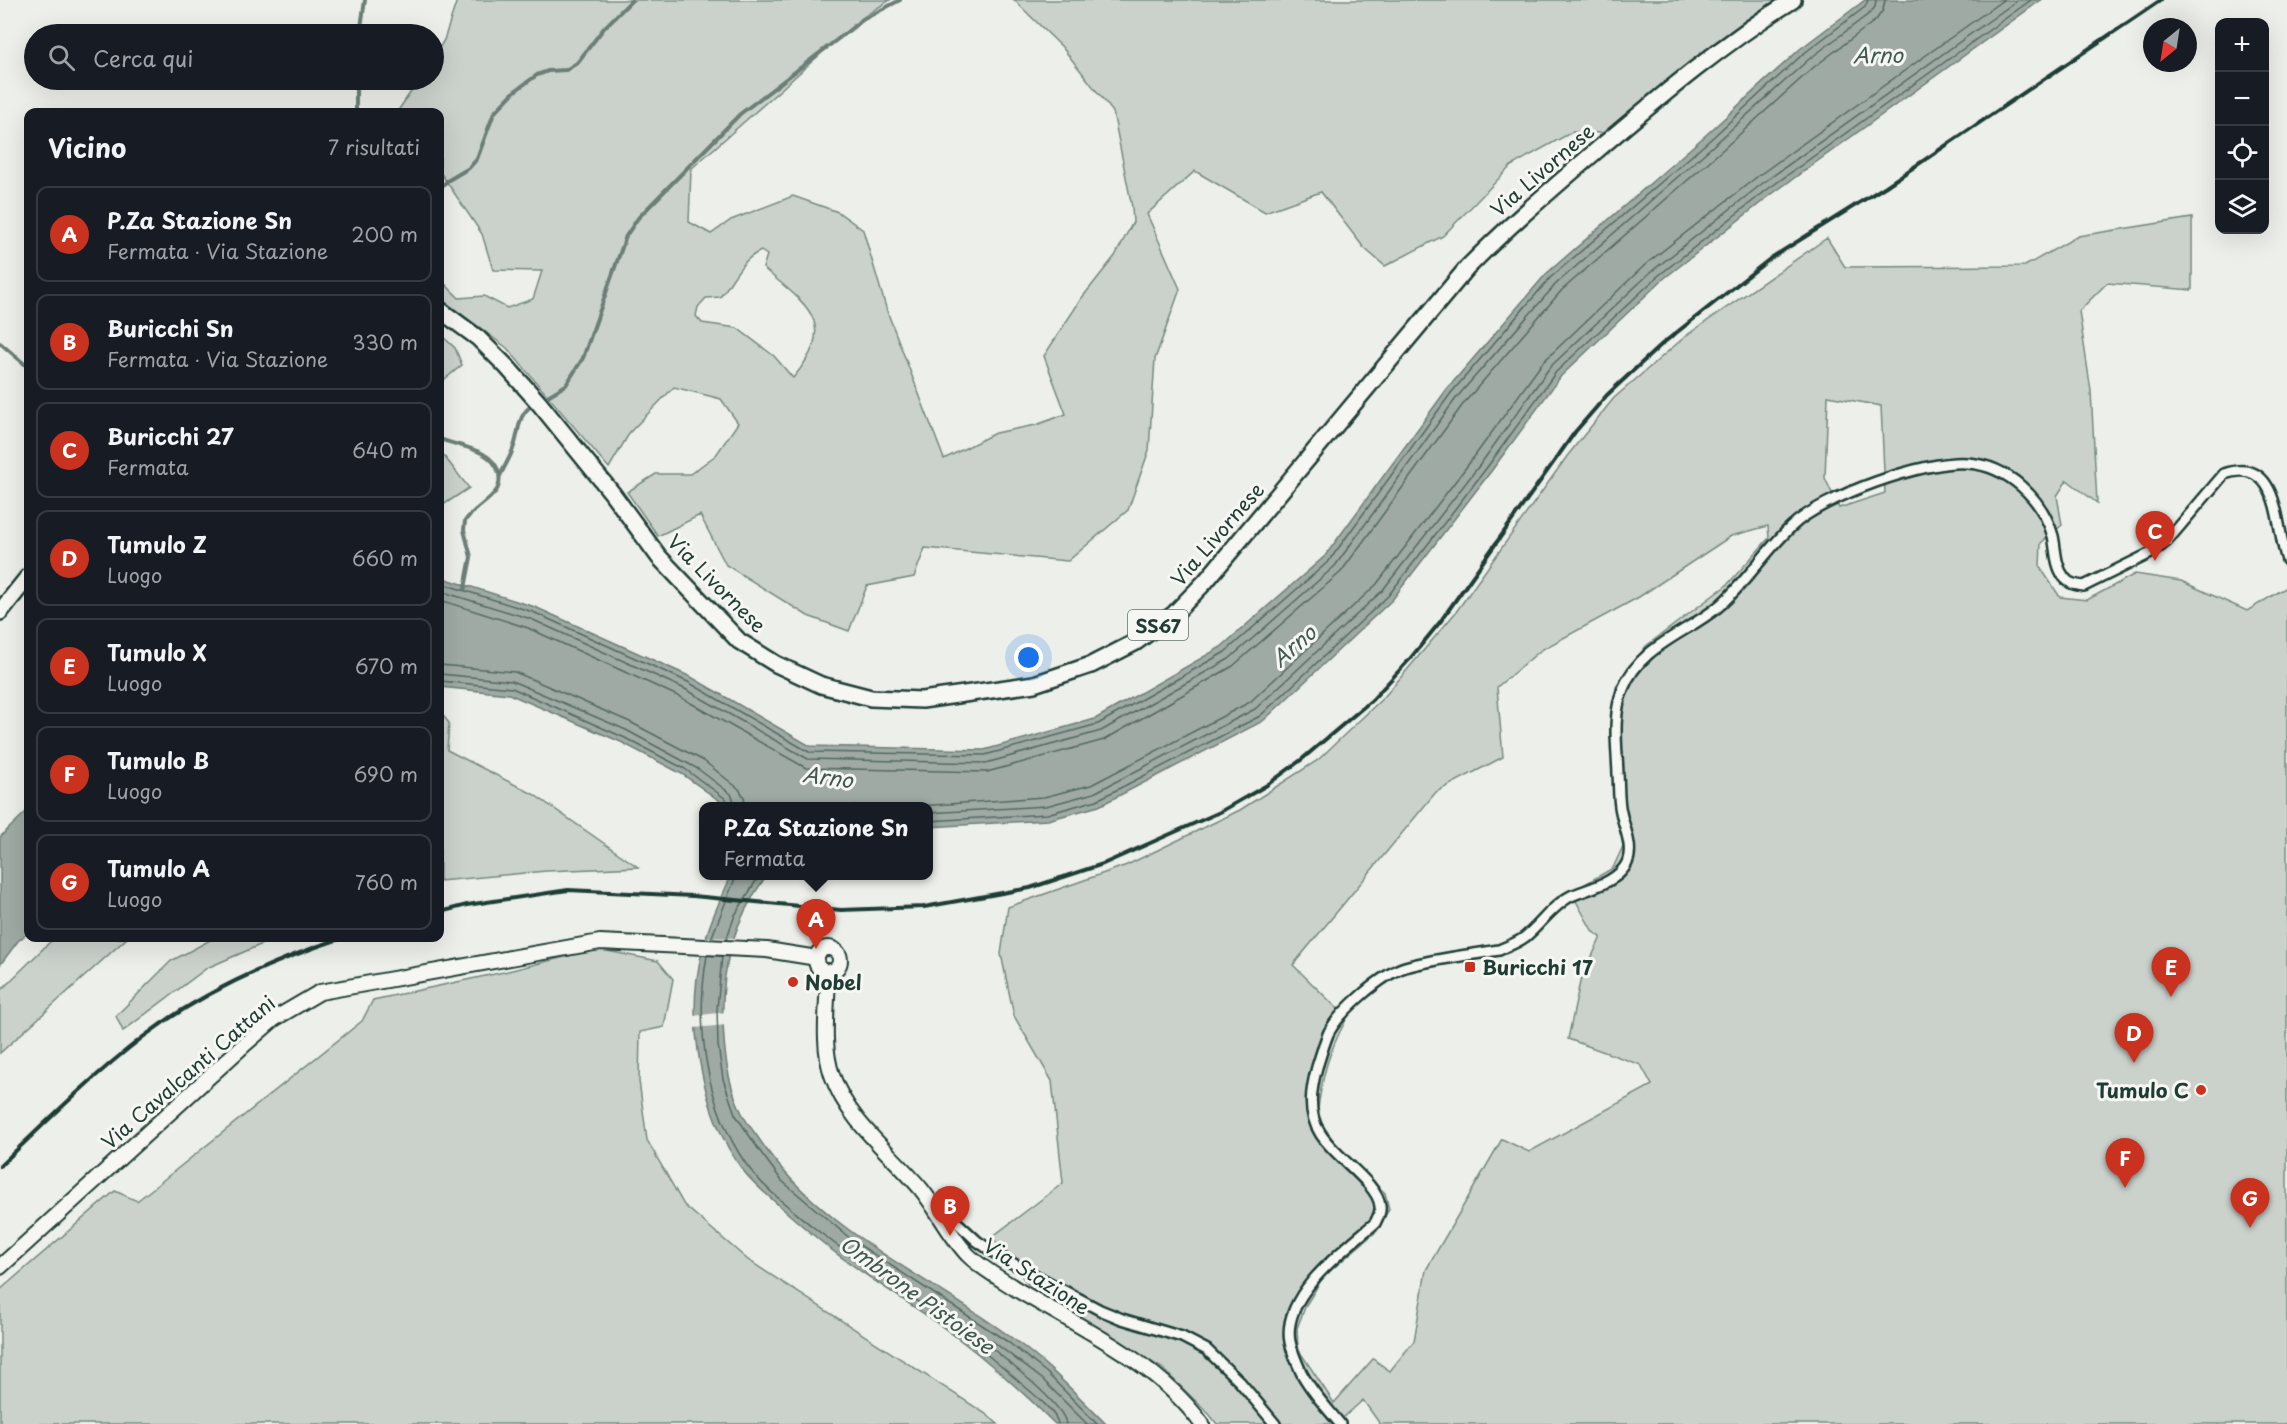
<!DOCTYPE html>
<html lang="it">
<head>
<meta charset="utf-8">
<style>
	:root { --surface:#171b24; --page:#20242c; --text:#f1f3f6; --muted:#9ea1a6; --line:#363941; --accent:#c8321e }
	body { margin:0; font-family:"Playpen Sans",sans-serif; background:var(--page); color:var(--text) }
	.controls { position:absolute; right:18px; top:18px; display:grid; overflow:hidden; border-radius:12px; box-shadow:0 6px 24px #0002 }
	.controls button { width:54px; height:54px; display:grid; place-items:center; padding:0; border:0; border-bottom:2px solid var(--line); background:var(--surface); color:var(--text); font:30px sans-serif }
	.compass { position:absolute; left:2143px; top:18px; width:54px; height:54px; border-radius:50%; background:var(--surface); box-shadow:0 6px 24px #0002; rotate:210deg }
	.you { position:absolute; left:1029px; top:658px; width:21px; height:21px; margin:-15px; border:4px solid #fff; border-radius:50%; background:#1a73e8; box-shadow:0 0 0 9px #1a73e833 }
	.badge { display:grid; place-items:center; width:39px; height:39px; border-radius:50%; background:var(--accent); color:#fff; font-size:20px; font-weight:700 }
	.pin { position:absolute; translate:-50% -50px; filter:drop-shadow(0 2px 3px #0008) }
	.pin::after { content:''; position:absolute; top:32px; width:21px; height:18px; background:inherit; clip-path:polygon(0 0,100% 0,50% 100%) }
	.popup { position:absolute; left:699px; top:802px; width:234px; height:78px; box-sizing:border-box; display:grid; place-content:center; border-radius:12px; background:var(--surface); filter:drop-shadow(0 2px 4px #0005); font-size:20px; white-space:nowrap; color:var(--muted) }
	.popup b { font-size:22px; color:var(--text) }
	.popup::after { content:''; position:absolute; left:50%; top:100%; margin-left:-12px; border:12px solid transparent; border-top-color:var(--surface) }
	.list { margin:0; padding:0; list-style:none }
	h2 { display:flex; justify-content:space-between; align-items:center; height:78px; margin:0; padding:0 24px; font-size:26px }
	h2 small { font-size:20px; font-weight:400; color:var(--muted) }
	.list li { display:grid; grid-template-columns:39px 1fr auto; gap:18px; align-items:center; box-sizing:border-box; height:96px; margin:0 12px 12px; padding:0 12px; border:2px solid var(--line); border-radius:12px }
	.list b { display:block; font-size:22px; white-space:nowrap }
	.list p { margin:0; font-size:20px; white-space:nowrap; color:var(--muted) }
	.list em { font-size:20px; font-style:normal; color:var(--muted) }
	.icon { flex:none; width:33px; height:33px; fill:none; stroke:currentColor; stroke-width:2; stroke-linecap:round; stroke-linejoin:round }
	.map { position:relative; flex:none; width:2287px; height:1424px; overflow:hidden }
	.search { position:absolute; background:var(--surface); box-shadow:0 6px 24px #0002; left:24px; top:24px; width:420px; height:66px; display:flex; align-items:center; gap:15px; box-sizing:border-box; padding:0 21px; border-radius:33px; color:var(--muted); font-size:22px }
	.panel { position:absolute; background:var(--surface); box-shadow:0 6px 24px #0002; left:24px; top:108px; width:420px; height:834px; border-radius:12px }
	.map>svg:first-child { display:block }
	.green { fill:#cbd2cc; stroke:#758880; stroke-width:1.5; fill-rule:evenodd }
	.water { fill:#9faaa4; stroke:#6c7e77; stroke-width:1.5 }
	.pier { fill:#edefea }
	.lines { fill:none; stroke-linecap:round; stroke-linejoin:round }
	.shore { stroke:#526961; stroke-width:1.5 }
	.stream { stroke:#6c7e77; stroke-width:4 }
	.street-casing { stroke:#1f3d34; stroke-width:14 }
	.secondary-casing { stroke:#1f3d34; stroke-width:18 }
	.primary-casing { stroke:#1f3d34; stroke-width:20 }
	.street { stroke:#f6f6f2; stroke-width:9 }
	.secondary { stroke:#f6f6f2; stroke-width:14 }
	.primary { stroke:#f6f6f2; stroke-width:15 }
	.rail { stroke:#1f3d34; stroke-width:4 }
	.poi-dot { fill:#c8321e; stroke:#f6f6f2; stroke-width:2 }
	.labels { text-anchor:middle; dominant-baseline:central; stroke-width:6; stroke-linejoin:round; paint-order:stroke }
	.shield { fill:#f6f6f2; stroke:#60746d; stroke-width:1.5 }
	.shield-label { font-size:18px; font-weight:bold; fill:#1f3d34 }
	.street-label { font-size:20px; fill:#1f3d34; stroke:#f6f6f2 }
	.poi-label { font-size:20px; font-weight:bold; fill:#1f3d34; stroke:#f6f6f2; text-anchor:start }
	.water-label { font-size:21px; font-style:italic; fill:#3f5850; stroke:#f6f6f2 }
</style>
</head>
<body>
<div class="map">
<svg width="2287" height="1424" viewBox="0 0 2287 1424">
	<rect width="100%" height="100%" fill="#edefea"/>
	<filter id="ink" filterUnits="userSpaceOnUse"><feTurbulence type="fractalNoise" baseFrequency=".0167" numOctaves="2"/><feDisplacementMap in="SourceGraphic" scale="12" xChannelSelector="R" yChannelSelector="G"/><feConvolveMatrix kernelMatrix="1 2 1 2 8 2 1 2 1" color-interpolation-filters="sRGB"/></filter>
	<g filter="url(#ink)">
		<!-- green -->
		<g class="green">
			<path d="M457 0H890L860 19 691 169 689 222 711 234 731 220 793 196 838 212 863 230 887 311 944 459 995 433 1036 425 1066 414 1044 356 1081 299 1115 256 1133 222 1132 207 1113 112 1062 47 1014 0H1782L1745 23 1604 133 1572 132 1511 166 1443 236 1385 266 1364 248 1321 192 1265 212 1195 171 1147 214 1180 289 1155 359 1149 450 1128 510 1068 561 925 548 914 577 867 586 849 631 808 616 726 565 700 515 658 536 627 492 656 474H690L716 455 738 423 721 399 674 387 630 432 609 468 507 348 440 298V279L459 298 484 296 507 308 533 299 542 271 493 270 482 234 440 172V112H397L419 80H434V57L444 40ZM761 251 767 255 763 268C808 306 839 323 793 378L774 356 737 328 702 323 696 316 698 307 706 298 720 297C734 280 740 260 761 251Z"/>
			<path d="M2192 218V290L2107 283 2079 311 2091 391 2097 503 2067 480 2057 496 2062 525 2041 543 2040 567 2060 597 2087 600 2135 574 2181 581 2247 611 2285 588 2287 589V1424H1380L1363 1400 1336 1424H1217L1210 1415 1162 1368 1033 1291 992 1237 1063 1183 1052 1081 1014 1016 1001 954 1008 907 1127 865 1240 810 1318 760 1385 696 1456 612 1568 455 1614 398 1687 335 1827 238 1845 267 2025 266 2078 236ZM1828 396 1881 406 1885 493 1839 508 1825 478ZM1768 526 1769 538 1727 585 1646 646 1616 687 1610 732 1624 844 1613 868 1571 892 1593 932 1601 937 1580 982 1568 1039 1641 1065 1652 1085 1529 1152 1502 1139 1426 1270 1414 1341 1390 1371 1373 1359 1334 1403 1298 1349 1297 1328 1306 1305 1323 1277 1378 1230 1389 1209 1385 1193 1341 1152 1317 1116C1322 1076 1328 1053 1347 1018L1293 965 1436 792 1503 757 1497 687 1541 650 1639 597 1731 536Z"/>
			<path d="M440 334 455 348 462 365 440 383Z"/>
			<path d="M440 451 469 488 440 507Z"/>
			<path d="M440 712 449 723 447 750 533 794 638 867 546 871 440 881Z"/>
			<path d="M54 938H127L0 1053V991Z"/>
			<path d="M214 938H276L207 968 123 1031 116 1016 171 961Z"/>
			<path d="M597 949 658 961 673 979 664 1027 640 1032 639 1081 647 1140 684 1205 748 1260 986 1414 998 1424H0V1290L115 1191 137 1201 362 1021 373 1000 504 972Z"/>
		</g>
		<!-- water -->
		<g class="water">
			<path d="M1865 0H2041L1772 194 1662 280 1561 376 1492 470 1392 600 1263 721 1099 806 1048 820 929 827 928 806H727L682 774 621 742 509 694 440 687V577L535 607 691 677 810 746 984 750 1095 719 1221 647 1325 556 1447 389 1546 274 1707 134 1800 49Z"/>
			<path d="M28 810V933L18 941 0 965V837Z"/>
			<path d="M731 876H766C734 921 721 964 723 1021 724 1051 727 1081 740 1109 744 1119 751 1128 757 1136 817 1229 925 1274 1012 1338 1047 1363 1076 1394 1106 1424H1055C1016 1385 975 1349 930 1318 903 1299 875 1282 848 1262 826 1247 805 1228 784 1210 770 1197 754 1185 742 1169 701 1114 685 1018 702 952 708 925 720 901 731 876Z"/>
		</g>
		<!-- pier -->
		<g class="pier">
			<path d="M703 937 735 938 731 956 698 954Z"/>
			<path d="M726 1012 727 1025 694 1028 693 1016Z"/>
		</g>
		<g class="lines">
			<!-- shore -->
			<g class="shore">
				<path d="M440 583 533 612 688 682 809 752 985 755 1098 724 1225 652 1329 561 1451 393 1550 278 1711 139 1803 54 1865 7 1868 0"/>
				<path d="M440 591 531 619 685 689 808 759 986 763 1101 731 1229 659 1335 566 1457 397 1556 284 1715 144 1808 60 1870 13 1875 7 1876 0"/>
				<path d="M440 600 528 628 680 697 806 768 987 772 1104 740 1233 666 1341 572 1464 403 1562 290 1721 151 1814 67 1876 20 1883 10 1885 0"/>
				<path d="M440 665 515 672 630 722 704 761 739 789 744 797 745 806"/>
				<path d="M440 674 512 681 626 730 698 769 731 794 736 806"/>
				<path d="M440 681 512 688 623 737 685 769 726 799 728 806"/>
				<path d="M920 806 1044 797 1091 785 1250 702 1376 585 1474 457 1543 362 1646 264 1758 176 2003 0"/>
				<path d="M928 813 1046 806 1094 793 1255 709 1382 591 1482 462 1550 367 1652 271 1763 183 2018 0"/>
				<path d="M928 821 1047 814 1097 800 1260 716 1388 596 1488 466 1556 372 1658 276 1768 189 2031 0"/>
				<path d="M711 939 736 876"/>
				<path d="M726 940 735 915 759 876"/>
				<path d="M707 955C695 1025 705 1105 746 1164 763 1188 790 1208 812 1226 851 1258 893 1284 934 1313 963 1334 989 1356 1016 1379 1026 1388 1057 1411 1058 1424"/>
				<path d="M722 956 717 1009 718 1045 723 1079 735 1114 759 1150 782 1181 852 1240 1008 1342 1047 1373 1097 1424"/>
				<path d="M1066 1424C1065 1405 1004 1359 987 1344V1340H991L1042 1379 1087 1424"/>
			</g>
			<!-- stream -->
			<g class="stream">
				<path d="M360 34 365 0"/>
				<path d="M356 80V112"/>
				<path d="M440 188 447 181 469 168 477 159 494 113 515 91 537 75 548 71 566 70 577 63 604 28 632 0"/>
				<path d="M0 343 28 367"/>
				<path d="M546 397 566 385 583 358 626 236 638 218 740 114 864 19 900 0"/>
				<path d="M440 439C459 447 492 448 499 473 500 480 500 486 496 491 487 503 473 509 465 521L464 530 471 557 465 588"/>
				<path d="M500 476C504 467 510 458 513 449 520 433 516 415 533 405"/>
			</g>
			<!-- street casing -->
			<g class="street-casing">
				<g id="street">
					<path d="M936 1203 977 1241 999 1256 1100 1310 1122 1319 1182 1337 1207 1350 1240 1382 1275 1424"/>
					<path d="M1340 1424C1327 1408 1310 1390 1301 1372 1297 1363 1292 1351 1290 1342 1281 1295 1345 1249 1375 1223 1378 1217 1381 1212 1380 1206 1378 1183 1333 1156 1320 1133 1307 1112 1311 1089 1317 1067 1321 1055 1324 1043 1329 1032 1341 1010 1381 975 1405 967 1433 959 1470 955 1499 950 1508 946 1517 943 1525 937 1540 925 1553 905 1571 896 1590 888 1617 883 1627 863 1634 847 1624 828 1621 812 1618 800 1619 786 1618 774 1617 746 1612 716 1623 689 1640 646 1685 634 1718 607 1746 583 1765 551 1792 526 1822 497 1926 459 1968 463 2008 466 2042 498 2053 536 2056 549 2055 565 2064 577 2069 584 2076 585 2084 586L2153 552 2167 541 2224 474C2281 455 2275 527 2287 560"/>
				</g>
			</g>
			<!-- secondary casing -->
			<g class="secondary-casing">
				<g id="secondary">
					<circle cx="828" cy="960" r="12"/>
					<path d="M828 971C828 1005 821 1043 832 1075 848 1122 890 1152 921 1189 938 1210 949 1235 968 1255 981 1268 1001 1279 1016 1289 1081 1328 1156 1361 1202 1424"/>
					<path d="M0 1267 244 1045 274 1019 320 992 600 942 767 950 817 958"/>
				</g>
			</g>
			<!-- primary casing -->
			<g class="primary-casing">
				<g id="primary">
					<path d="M440 310 478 338 507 367 539 403 612 493 659 557 739 641 776 664 821 685 871 698 922 700 1034 684 1091 665 1136 642 1174 614 1205 582 1467 268C1508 226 1552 189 1596 151 1660 97 1722 44 1793 0"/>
					<path d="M0 612 28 577"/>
				</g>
			</g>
			<!-- street -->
			<use href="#street" class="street"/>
			<!-- secondary -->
			<use href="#secondary" class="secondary"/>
			<!-- primary -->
			<use href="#primary" class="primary"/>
			<!-- rail -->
			<g class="rail">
				<path d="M440 912 467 905 568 890 693 896 841 910 924 907 1030 888 1103 864 1220 812 1267 785 1301 760 1372 700 1409 660 1440 622 1575 432 1607 395 1662 344 1771 258 1886 186 2161 0"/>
				<path d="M0 1166C46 1122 92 1076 143 1037 202 992 272 961 342 938"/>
			</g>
		</g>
	</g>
	<!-- markers -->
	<g class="poi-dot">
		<rect x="1464" y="961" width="12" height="12" rx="3"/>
		<circle cx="793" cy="982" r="6"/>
		<circle cx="2201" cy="1090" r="6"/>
	</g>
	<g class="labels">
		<!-- shield labels -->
		<rect class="shield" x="1128" y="610" width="60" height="30" rx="4.5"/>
		<g class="shield-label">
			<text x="1158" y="625">SS67</text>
		</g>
		<!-- street labels -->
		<g class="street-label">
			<text transform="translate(1542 170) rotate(-41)">Via Livornese</text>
			<text transform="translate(1217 534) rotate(-49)">Via Livornese</text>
			<text transform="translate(717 583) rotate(45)">Via Livornese</text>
			<text transform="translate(188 1072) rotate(-41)">Via Cavalcanti Cattani</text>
			<text transform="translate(1037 1276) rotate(33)">Via Stazione</text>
		</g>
		<!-- poi labels -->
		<g class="poi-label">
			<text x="1482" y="967">Buricchi 17</text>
			<text x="805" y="982">Nobel</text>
			<text x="2189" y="1090" text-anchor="end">Tumulo C</text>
		</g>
		<!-- water labels -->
		<g class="water-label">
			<text x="1878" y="54">Arno</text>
			<text transform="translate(1293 645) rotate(-41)">Arno</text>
			<text transform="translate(828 776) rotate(8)">Arno</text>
			<text transform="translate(918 1294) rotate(36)">Ombrone Pistoiese</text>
		</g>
	</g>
</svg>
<div class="controls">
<button>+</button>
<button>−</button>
<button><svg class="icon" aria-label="locate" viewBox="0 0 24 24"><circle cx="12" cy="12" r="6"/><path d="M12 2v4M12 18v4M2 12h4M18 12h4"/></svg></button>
<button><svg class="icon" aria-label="layers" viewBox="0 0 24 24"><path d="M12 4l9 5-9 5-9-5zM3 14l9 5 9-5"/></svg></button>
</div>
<svg class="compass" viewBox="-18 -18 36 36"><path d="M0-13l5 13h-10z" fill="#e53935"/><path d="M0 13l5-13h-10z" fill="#9ea1a6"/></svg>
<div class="you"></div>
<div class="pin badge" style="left:816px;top:949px">A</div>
<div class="popup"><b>P.Za Stazione Sn</b>Fermata</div>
<div class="pin badge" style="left:950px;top:1236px">B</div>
<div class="pin badge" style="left:2155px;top:561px">C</div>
<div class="pin badge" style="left:2134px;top:1063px">D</div>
<div class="pin badge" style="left:2171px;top:997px">E</div>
<div class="pin badge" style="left:2125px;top:1188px">F</div>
<div class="pin badge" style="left:2250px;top:1228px">G</div>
<div class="search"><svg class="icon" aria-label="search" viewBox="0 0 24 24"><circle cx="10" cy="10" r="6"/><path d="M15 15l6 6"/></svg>Cerca qui</div>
<section class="panel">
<h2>Vicino<small>7 risultati</small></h2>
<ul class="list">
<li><span class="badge">A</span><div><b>P.Za Stazione Sn</b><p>Fermata · Via Stazione</p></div><em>200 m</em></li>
<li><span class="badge">B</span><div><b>Buricchi Sn</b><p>Fermata · Via Stazione</p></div><em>330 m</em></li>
<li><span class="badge">C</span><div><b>Buricchi 27</b><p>Fermata</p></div><em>640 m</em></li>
<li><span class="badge">D</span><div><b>Tumulo Z</b><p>Luogo</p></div><em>660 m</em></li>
<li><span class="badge">E</span><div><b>Tumulo X</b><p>Luogo</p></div><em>670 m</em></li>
<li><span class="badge">F</span><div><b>Tumulo B</b><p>Luogo</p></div><em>690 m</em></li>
<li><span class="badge">G</span><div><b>Tumulo A</b><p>Luogo</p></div><em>760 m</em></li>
</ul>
</section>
</div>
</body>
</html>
